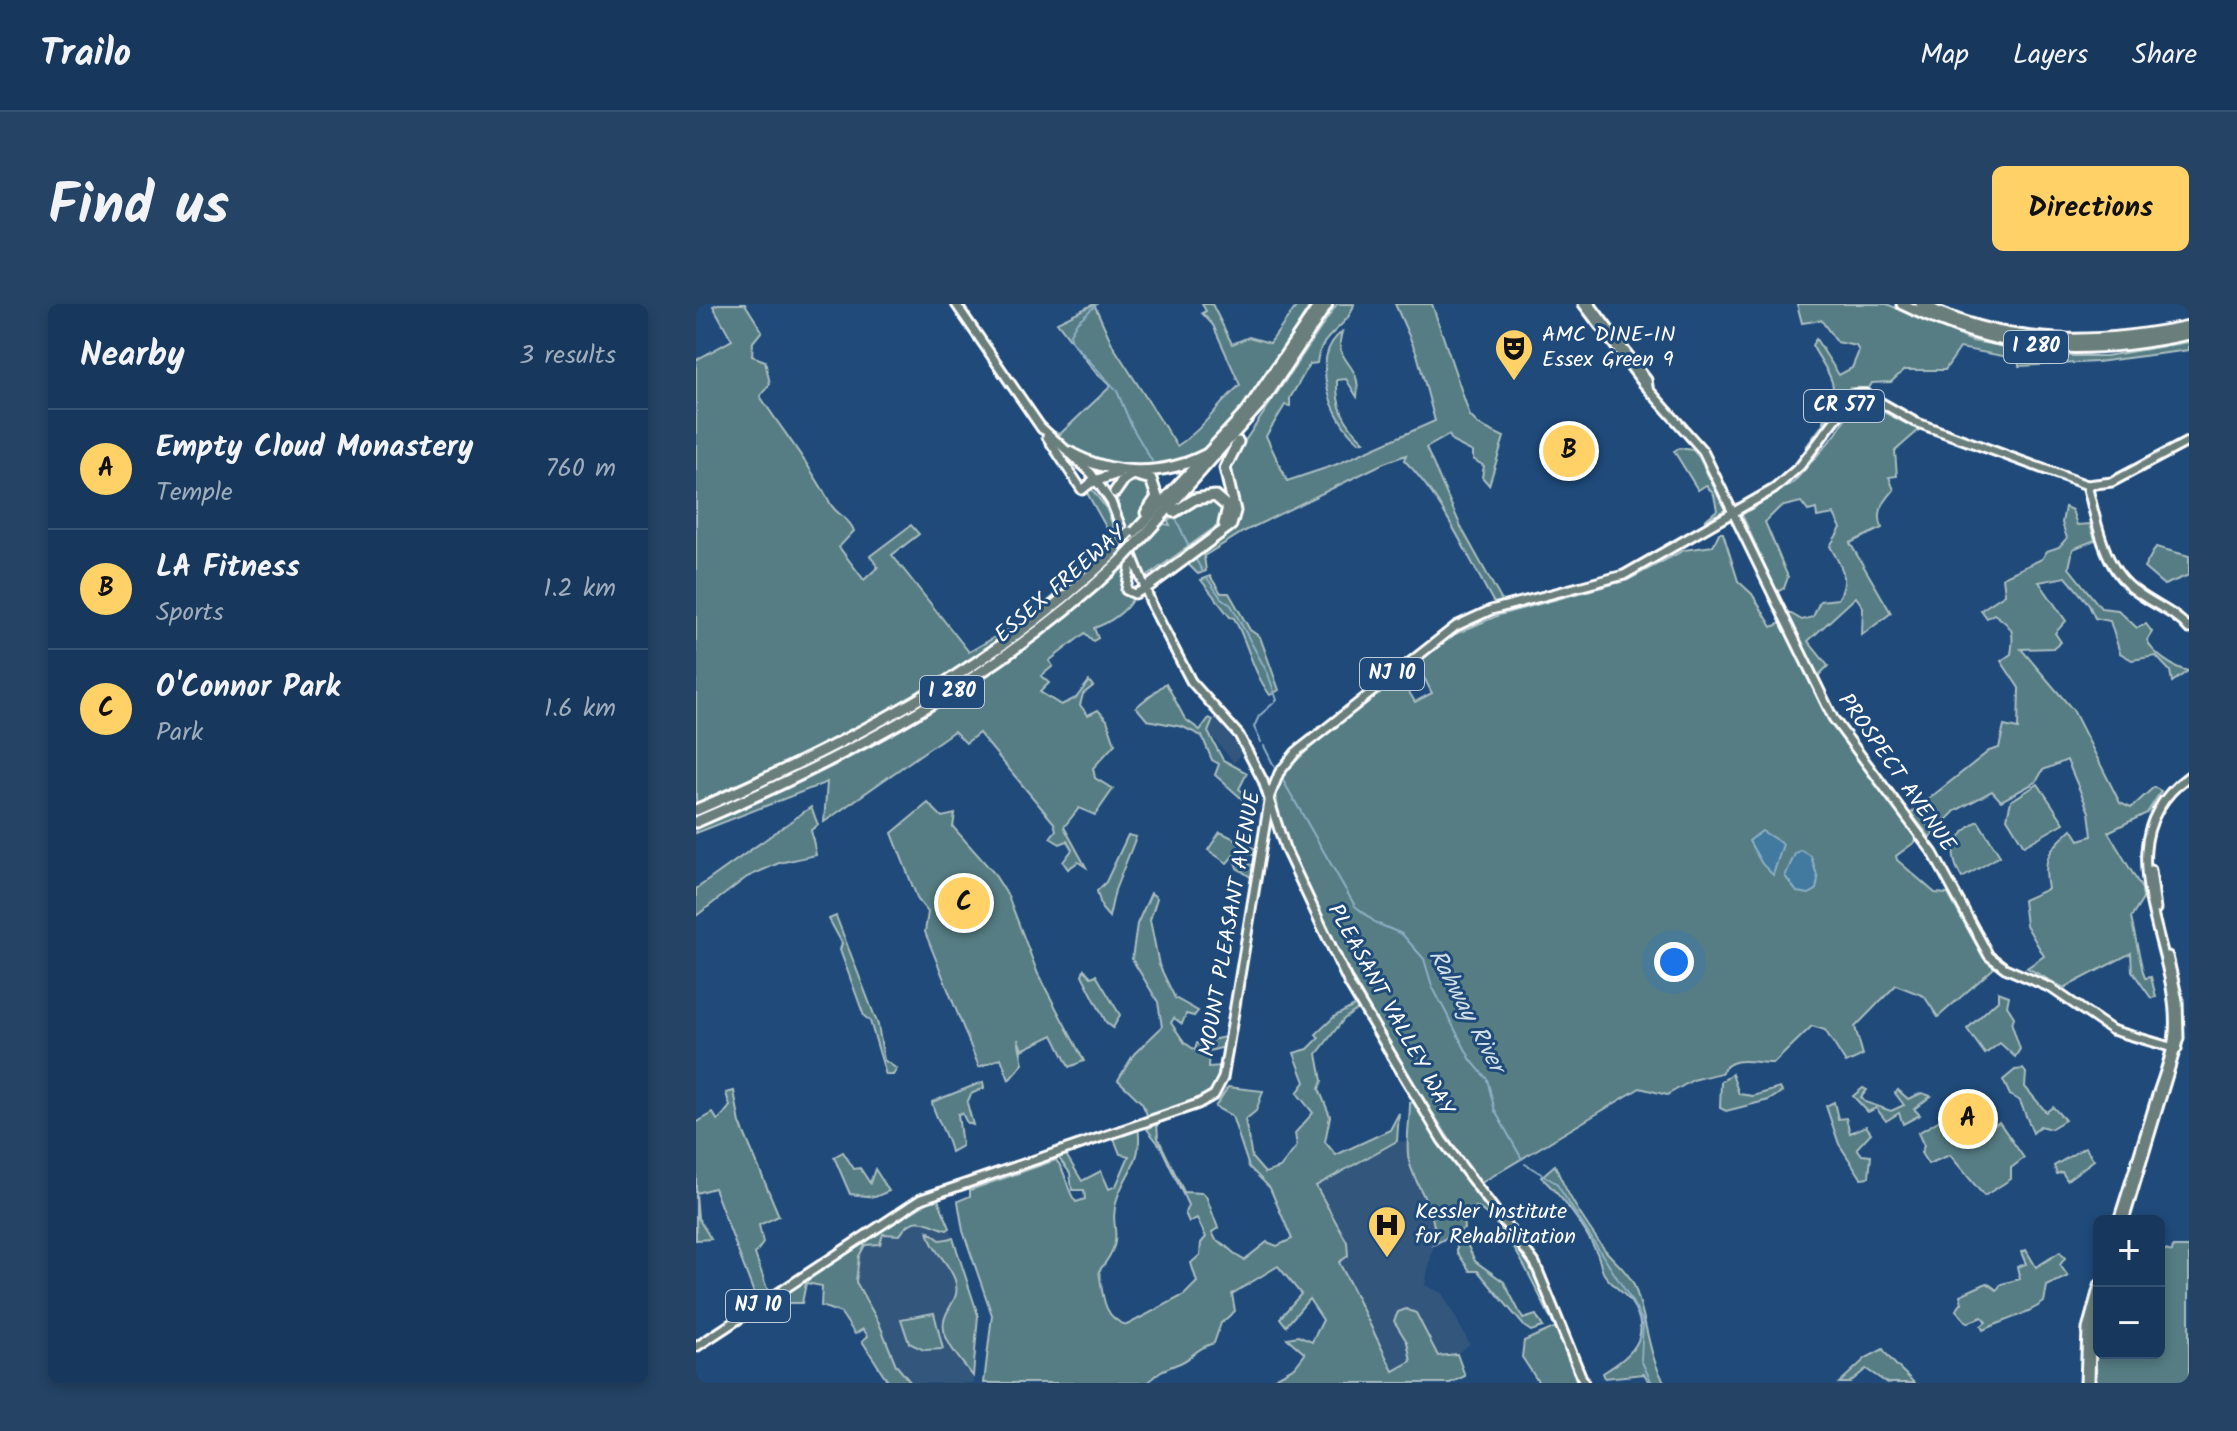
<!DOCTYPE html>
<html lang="en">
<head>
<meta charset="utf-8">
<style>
	:root { --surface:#17385c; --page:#244365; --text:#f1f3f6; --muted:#9eacbb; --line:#365272; --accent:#ffd166 }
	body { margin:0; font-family:Kalam,sans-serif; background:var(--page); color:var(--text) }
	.controls { position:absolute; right:24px; bottom:24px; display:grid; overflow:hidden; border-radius:12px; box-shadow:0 4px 12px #0003 }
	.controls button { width:72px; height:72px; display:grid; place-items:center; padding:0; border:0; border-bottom:2px solid var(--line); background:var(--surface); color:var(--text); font:40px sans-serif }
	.you { position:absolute; left:978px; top:658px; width:28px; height:28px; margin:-20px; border:6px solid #fff; border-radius:50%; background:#1a73e8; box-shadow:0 0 0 12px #1a73e833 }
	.badge { display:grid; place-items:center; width:52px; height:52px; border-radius:50%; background:var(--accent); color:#111; font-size:26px; font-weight:700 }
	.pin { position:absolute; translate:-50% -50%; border:4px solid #fff; box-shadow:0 2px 8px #0006 }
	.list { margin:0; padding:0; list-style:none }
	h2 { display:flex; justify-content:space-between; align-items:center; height:104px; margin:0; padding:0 32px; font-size:34px }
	h2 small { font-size:26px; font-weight:400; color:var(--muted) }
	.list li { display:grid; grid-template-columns:52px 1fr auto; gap:24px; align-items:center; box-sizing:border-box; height:120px; padding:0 32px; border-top:2px solid var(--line) }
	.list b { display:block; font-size:30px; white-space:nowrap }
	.list p { margin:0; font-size:26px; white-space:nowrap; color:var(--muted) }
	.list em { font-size:26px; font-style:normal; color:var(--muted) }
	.map { position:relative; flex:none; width:1493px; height:1079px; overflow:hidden; border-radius:12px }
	header { display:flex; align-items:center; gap:48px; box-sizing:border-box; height:112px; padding:0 40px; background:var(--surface); border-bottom:2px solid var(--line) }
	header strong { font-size:38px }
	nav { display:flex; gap:44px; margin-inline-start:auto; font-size:28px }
	.intro { display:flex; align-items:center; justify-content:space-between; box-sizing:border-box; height:192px; padding:0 48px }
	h1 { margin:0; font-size:56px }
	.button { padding:20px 36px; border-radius:12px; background:var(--accent); color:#111; font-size:28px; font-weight:700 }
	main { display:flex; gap:48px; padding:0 48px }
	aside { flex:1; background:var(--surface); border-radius:12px; box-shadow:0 4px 12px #0003 }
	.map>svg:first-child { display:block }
	.built { fill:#33567c }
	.green { fill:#557d83; stroke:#aabec1; stroke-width:2 }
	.water { fill:#437a9f; stroke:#8eafc5; stroke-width:2 }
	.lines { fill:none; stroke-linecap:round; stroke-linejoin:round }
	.stream { stroke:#8eafc5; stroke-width:2 }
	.major-casing { stroke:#fff; stroke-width:13 }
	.highway-casing { stroke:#fff; stroke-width:15 }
	.major { stroke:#6b7f7c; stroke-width:7 }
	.highway { stroke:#6b7f7c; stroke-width:9 }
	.highway-bridge-casing { stroke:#fff; stroke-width:15; stroke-linecap:butt }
	.highway-bridge { stroke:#6b7f7c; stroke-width:9 }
	.labels { text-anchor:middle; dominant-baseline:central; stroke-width:6; stroke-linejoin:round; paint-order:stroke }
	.shield { fill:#1f4a7a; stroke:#bcc9d7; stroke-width:2 }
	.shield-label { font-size:20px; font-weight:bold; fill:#fff }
	.poi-label { font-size:22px; fill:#fff; stroke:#1f4a7a; text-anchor:start }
	.street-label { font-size:22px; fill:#fff; stroke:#1f4a7a }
	.water-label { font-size:24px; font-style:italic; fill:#d0dee7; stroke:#1f4a7a }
</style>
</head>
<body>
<header>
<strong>Trailo</strong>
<nav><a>Map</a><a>Layers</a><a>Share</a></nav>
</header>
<div class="intro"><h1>Find us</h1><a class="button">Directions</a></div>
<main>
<aside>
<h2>Nearby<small>3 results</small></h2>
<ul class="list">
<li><span class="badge">A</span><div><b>Empty Cloud Monastery</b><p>Temple</p></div><em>760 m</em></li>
<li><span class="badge">B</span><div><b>LA Fitness</b><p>Sports</p></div><em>1.2 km</em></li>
<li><span class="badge">C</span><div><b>O'Connor Park</b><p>Park</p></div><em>1.6 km</em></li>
</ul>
</aside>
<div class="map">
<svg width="1493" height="1079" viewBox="0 0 1493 1079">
	<rect width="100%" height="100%" fill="#1f4a7a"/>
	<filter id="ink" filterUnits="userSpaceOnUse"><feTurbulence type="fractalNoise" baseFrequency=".0125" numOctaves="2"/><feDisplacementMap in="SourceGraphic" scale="16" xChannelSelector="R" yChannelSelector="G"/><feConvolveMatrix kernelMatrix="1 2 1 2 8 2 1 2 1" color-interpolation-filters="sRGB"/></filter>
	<g filter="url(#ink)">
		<!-- built -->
		<g class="built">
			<path d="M519 412 546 448 538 459 512 428Z"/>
			<path d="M701 837 713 838 712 854 726 892 737 909 740 929 729 981 746 989 774 1040 761 1050 742 1053 720 1009 700 1023 711 1038 715 1057 697 1068 643 957 652 952 620 882Z"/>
			<path d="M225 915 246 925 254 924 257 934 233 935 259 975 261 995 248 1017 250 1031 277 1072V1079H215L200 1061 183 1019 160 978 163 952 169 941 187 930 205 928Z"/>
		</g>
		<!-- green -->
		<g class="green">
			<path d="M22 0H49L66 27 57 38 56 52 69 57 74 80 64 92C86 126 117 165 134 199 140 211 153 213 158 227L143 243 168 276 182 263 174 252 215 221 223 230 196 251 273 348 332 314 359 291 357 286 419 239 391 189 394 183 410 204 423 237C383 268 348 305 307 336 214 404 105 452 0 499V56L36 36 17 2Z"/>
			<path d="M398 0 417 42 481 142C507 126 521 101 544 81L517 21 506 9 510 7 506 0H516L536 40 553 33 574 39 602 0H615C593 35 530 138 496 155 474 166 454 164 430 163 400 161 376 149 356 127L364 130 415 82 400 69 361 18Z"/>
			<path d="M641 0H658C653 24 624 28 621 59L614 60 594 94V102L589 101 570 132 591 177 639 161 739 117 721 50 699 0H736L774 112 783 121 808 133 793 181 786 173 788 162 777 155V148L757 138 753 131 730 144 766 225 806 297 798 299C771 252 747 194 708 156L710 151 688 159 547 228 508 252 510 267 502 270 490 258 541 219 543 210 532 162Z"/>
			<path d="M1101 0H1191L1276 37 1364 52H1410L1493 38V46L1401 58 1323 62V55L1264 44 1249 66H1208L1195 78 1176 79 1173 84H1154L1109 144 1126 125 1128 111 1124 110 1128 101 1133 102C1146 80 1126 61 1116 41L1120 35 1143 71 1156 64 1163 47 1160 42 1141 38 1125 16 1106 19Z"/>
			<path d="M646 28C636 59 667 58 661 93L650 75 641 76C640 103 648 119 668 137L663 138C635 117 612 52 646 28Z"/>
			<path d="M1162 95 1223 126 1199 147 1201 172 1193 173 1198 186C1187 199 1180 207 1186 224L1154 239 1195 309 1166 331 1167 303 1160 293 1112 337 1132 362 1122 372 1090 307 1106 316 1117 313 1124 297 1142 295C1155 274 1145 263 1134 242L1145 224 1138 210 1121 213 1120 205 1112 207 1105 198 1084 203 1069 218 1092 273 1088 284 1081 288 1046 211 1098 178 1140 130Z"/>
			<path d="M983 144 997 146 1003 153 1029 206 1008 217 1021 206 1018 191 1010 181 1002 186 978 147Z"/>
			<path d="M449 174 458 186 455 201 430 228 420 191 431 175Z"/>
			<path d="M505 194 527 199 529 216 450 273 439 249 468 220 474 221 472 217Z"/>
			<path d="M1369 203 1376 206 1381 221 1394 220 1399 236 1377 245 1373 264 1405 304 1422 306 1441 324 1450 320 1456 328 1451 336C1456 350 1478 364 1492 367L1476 378 1474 367 1460 352 1436 356 1424 349 1414 317 1399 314 1392 299 1370 273 1343 278 1370 317 1359 329 1365 338 1358 344 1325 345 1377 406 1424 499 1435 504 1458 483 1465 487 1451 509 1412 528 1446 585 1447 595 1435 614 1447 668 1449 674 1455 673 1460 693 1455 694 1436 667 1435 649 1368 684 1331 664 1348 652 1330 621 1327 596 1352 585C1346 553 1353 546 1376 525L1383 536 1396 532 1393 508 1371 456 1347 466 1340 478 1305 497 1296 487 1259 507 1234 533 1215 509 1293 447 1303 444 1308 422 1322 425 1323 384 1305 357 1315 350C1319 327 1317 323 1298 310L1291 314 1285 306 1309 290 1307 273 1346 255 1351 247 1363 243 1371 234 1366 219Z"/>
			<path d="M1023 229H1027L1042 277 1056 290 1076 323 1085 319 1140 424 1221 530 1219 538 1200 552 1201 556 1239 589 1252 590 1287 653 1298 664 1242 713 1228 692 1200 681 1159 723 1167 751 1150 759 1129 726 1116 722 1078 759C1060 760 1036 749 1025 769L997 776 971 791 944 784 785 879C744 831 563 532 582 482 593 452 677 395 704 373L719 398 736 389 721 360 757 331 803 311 932 276 988 246 1017 242Z"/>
			<path d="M1460 243 1493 252V271L1468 281 1448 264Z"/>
			<path d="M432 257 426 285 437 294C430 308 413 319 398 324L402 334 397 337 389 329 353 357 357 362 345 372 353 379 344 388 365 401 380 394 393 377 397 382 387 390 384 401 392 411 402 406 411 416 419 440 397 464 399 474 417 485 399 511 383 504 368 523 390 563 382 558 372 565 367 558 376 546 371 537 364 540 354 534 360 526 358 519 283 429 270 439 258 427 128 518 131 478 0 529V524C157 461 310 376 432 257Z"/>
			<path d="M514 272 525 289H533L554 326 564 333 583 386 574 391C556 367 552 339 538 314L534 313 505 276Z"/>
			<path d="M470 379 489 415 504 426 513 414 517 416 512 428 527 456 551 469 543 485 552 492 553 501 519 471 523 460 516 456 506 432 487 423 451 416 440 403Z"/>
			<path d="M1342 480 1368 519 1328 542 1311 514 1315 497Z"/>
			<path d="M232 499 246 513 259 510 257 523 297 568 312 592 342 670 388 757 373 763 357 731 326 746 322 735 327 760 313 776 305 754 283 763 229 628 232 608 222 596 196 529Z"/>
			<path d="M115 503 122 521 115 526 120 551 83 559 51 573 0 612V585Z"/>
			<path d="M1282 517 1304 552 1266 574C1250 548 1258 532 1282 517Z"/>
			<path d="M524 528 560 545 558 551 546 548 545 559 557 561 556 574 541 564 537 552 531 559 512 546Z"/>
			<path d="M432 531 440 533 419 586 413 613 406 605 401 587 410 578Z"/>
			<path d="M455 589 461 594 454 616 463 661 479 694 502 707 498 712 490 710 486 720 478 714 475 719 489 739 499 746 501 739 529 733V743L513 747 512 763 526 762C520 800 484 801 452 813L446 799 422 776 438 750 466 723 462 698 436 655 441 620Z"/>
			<path d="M140 612 182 721 188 756 201 765 197 771H190L174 717 168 712 144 646 146 639 133 615Z"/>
			<path d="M388 665 395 673 400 671 424 711 417 724 410 718 386 671Z"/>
			<path d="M1302 688 1313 692 1311 702 1318 713 1316 721 1324 745 1319 753 1304 739 1289 750 1271 725 1302 696Z"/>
			<path d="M660 701 662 705 648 715 621 750 626 777 623 785 634 812 629 838 640 851 694 826 703 809 701 837 620 882 651 938 652 952 643 958 697 1067 715 1057 711 1038 698 1017 702 1008 710 1005 720 1009 742 1052 761 1050 769 1072 754 1079H570L599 1063 609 1050 591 1034 602 1032 616 1038 627 1016 613 995 590 1022 584 1014 605 990 582 962 536 990 539 1007 525 1019 518 1039C498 1045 498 1053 484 1059 470 1065 462 1066 452 1079H288L296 1011 267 927 262 897 274 892V886L360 856C372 869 369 885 380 898L389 895 388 886H376L374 869 362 853 369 849 386 877 405 867 413 885 420 882 433 852 424 850 417 832 442 823C448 857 429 868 421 895 411 928 433 930 403 967 407 989 406 1015 431 1021L488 991 501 978 495 959 504 951 505 939 510 933 501 914 493 918 489 909 492 901 465 843 451 825 461 820 462 834 488 888 506 889 510 892 522 924 516 928 520 936C532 941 538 952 548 956L571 938 581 942 596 935 574 884 553 863 536 812 519 803 532 783 567 787 560 807 549 816 556 854 569 869 584 864 601 842 599 829 617 809 601 789 609 778 598 749 612 745 623 734 620 730 639 712Z"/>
			<path d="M1327 765 1330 769 1329 783 1350 808 1357 803 1369 816 1354 825 1344 822 1337 829 1324 797 1314 791 1307 776 1319 766Z"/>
			<path d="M1036 770 1043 790 1057 792 1084 784 1086 788 1073 796 1030 807 1024 804 1025 778Z"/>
			<path d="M287 778 288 784 275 790 271 799 277 821 271 819 266 809 262 810 266 842 255 848C251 829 237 810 236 798Z"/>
			<path d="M1167 784 1171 786 1165 793 1169 798 1195 807 1208 801 1199 789 1202 786 1212 795 1226 789 1235 792 1218 805 1224 811 1207 820 1203 809 1190 817 1180 804 1172 808 1157 792Z"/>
			<path d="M38 787 44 819 83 912 63 921 67 939 59 950 73 990 61 997 18 884 0 889 2 914 15 935 0 936V819L17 809 22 817 34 802 30 789Z"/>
			<path d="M718 798 746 845 825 944 860 1019 857 1020C842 988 811 918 780 903L767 914 768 925 737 941C744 908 721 888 713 857 709 841 714 817 714 799Z"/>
			<path d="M1138 798 1142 815 1150 814 1154 829 1170 822 1175 829 1161 844 1166 851 1175 852 1173 873 1165 874 1143 840 1130 802Z"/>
			<path d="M1249 813 1259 830 1266 826 1273 830 1291 827 1303 818 1328 854 1315 864V875L1288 892 1254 851 1232 860 1225 849 1228 842 1222 829Z"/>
			<path d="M1389 843 1398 856 1371 876 1366 868 1361 870 1358 862Z"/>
			<path d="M147 848 158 865 164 864 174 879 179 865 193 887 179 893 154 890 138 853Z"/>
			<path d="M859 861C871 892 889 919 909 946 918 957 931 967 937 979 951 1011 951 1051 969 1079H954L948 1070 909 1074 907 1069C935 1052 959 1032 934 997 927 987 914 980 908 970 904 963 904 954 900 947 886 919 867 894 845 873Z"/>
			<path d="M241 893 254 924 251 926C231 920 218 908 204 931L187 930 184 940 169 941 163 952 160 978 183 1019 200 1061 215 1079H193L166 1037 172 1032 167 1025 159 1030 145 1009 125 1002 126 982 110 979 106 999H86L78 1006 72 997Z"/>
			<path d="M232 927 244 936 257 934 282 1011 277 1072C267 1059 244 1035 248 1017 251 1001 265 996 259 976 253 958 235 946 232 927Z"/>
			<path d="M770 938 779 957 808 978 827 1015 840 1011 847 1023 835 1027 829 1023 782 967H774L761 948V940Z"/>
			<path d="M1477 943H1493V1079H1401L1399 1043 1403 1028V1049H1463V944L1476 948Z"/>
			<path d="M1330 946 1340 963 1364 948 1369 954 1364 961 1372 972 1351 982 1348 998C1331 1011 1307 1016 1287 1026L1285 1022 1290 1018 1286 1013 1271 1019 1260 1006 1266 999 1264 991 1291 979 1301 986 1305 980 1324 975 1321 963 1330 960 1325 948Z"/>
			<path d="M238 1009 247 1045 228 1046 213 1039 205 1015Z"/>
			<path d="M860 1023 881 1079H843L826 1053 828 1037Z"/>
			<path d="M1187 1045C1195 1059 1207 1066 1218 1079H1191L1170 1065 1153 1079H1143L1170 1054Z"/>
		</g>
		<!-- water -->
		<g class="water">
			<path d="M1066 527 1087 540 1077 571 1066 560 1053 537Z"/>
			<path d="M1105 546 1115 552 1122 575 1120 586 1113 590 1101 588 1089 572 1099 550Z"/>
		</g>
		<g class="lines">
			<!-- stream -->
			<g class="stream">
				<path d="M401 0 381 18 374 30 376 38 421 87 436 123 456 157"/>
				<path d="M481 217 492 241"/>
				<path d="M499 254 507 268"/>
				<path d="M511 274 525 294 535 301 572 370 581 396 563 412 558 423 565 438"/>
				<path d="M568 442 579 464"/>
				<path d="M585 473 659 602 680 619 706 630 728 655 736 682 775 756 791 775 799 807 826 855"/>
				<path d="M829 860 860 879 934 994 947 1018 945 1056 956 1079"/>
			</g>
			<!-- major casing -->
			<g class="major-casing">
				<g id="major">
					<path d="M260 0 346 125"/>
					<path d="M887 0 946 78 1007 147 1137 414 1237 549 1293 652 1309 664 1355 684 1416 726 1481 745"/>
					<path d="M894 0 951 76 952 82"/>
					<path d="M345 123 395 169 415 198 457 304 495 377 543 431 567 477 589 544 653 680 746 836 839 959 888 1079"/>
					<path d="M351 133 386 186 396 178"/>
					<path d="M1391 181C1401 218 1407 265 1441 288 1458 301 1479 308 1493 325"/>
					<path d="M435 259 430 286 439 290 450 284"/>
					<path d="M1455 566 1460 605"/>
					<path d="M1422 917C1435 876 1448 835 1460 794 1467 773 1476 751 1478 729 1485 642 1401 539 1493 472"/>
					<path d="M1428 917 1483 734 1482 696 1472 652"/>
					<path d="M0 1043 225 895 502 800 518 791 527 774 574 492 583 469 600 448 760 322 795 306 928 271 1078 185 1104 162 1159 90H1170L1219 118 1391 181 1416 178 1493 137"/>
					<path d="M1389 1079 1391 1025 1403 981"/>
					<path d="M1394 1079 1395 1037 1403 999"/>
				</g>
			</g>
			<!-- highway casing -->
			<g class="highway-casing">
				<g id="highway">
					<path d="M1206 0C1305 49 1386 53 1493 30"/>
					<path d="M1225 0C1310 44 1402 41 1493 22"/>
					<path d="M373 148C415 172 466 173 509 151"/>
					<path d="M396 178 422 169"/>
					<path d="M419 188 428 175 437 170 455 175 461 193 450 209"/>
					<path d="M478 208 499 195 519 192 532 203 528 220"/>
					<path d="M435 232 551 107 624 0"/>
					<path d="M439 242 569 94 631 0"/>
					<path d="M450 284 535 221 539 207 529 164 542 138"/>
					<path d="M0 506C154 439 300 363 422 245"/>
					<path d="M0 518C155 452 304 372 426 256"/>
				</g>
			</g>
			<!-- major -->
			<use href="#major" class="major"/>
			<!-- highway -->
			<use href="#highway" class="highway"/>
			<!-- highway-bridge casing -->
			<g class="highway-bridge-casing">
				<g id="highway-bridge">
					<path d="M420 242 433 228"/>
					<path d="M426 256 439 242"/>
				</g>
			</g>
			<!-- highway-bridge -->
			<use href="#highway-bridge" class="highway-bridge"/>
		</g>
	</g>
	<!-- icons -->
	<defs>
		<g id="theatre-pin" transform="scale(2)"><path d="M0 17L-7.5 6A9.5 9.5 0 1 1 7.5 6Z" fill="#ffd166" stroke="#1f4a7a"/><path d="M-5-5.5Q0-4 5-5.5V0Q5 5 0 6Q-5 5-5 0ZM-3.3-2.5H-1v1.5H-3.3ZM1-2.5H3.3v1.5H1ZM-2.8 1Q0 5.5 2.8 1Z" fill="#111"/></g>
		<g id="hospital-pin" transform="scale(2)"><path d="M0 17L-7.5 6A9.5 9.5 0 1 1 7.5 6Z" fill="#ffd166" stroke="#1f4a7a"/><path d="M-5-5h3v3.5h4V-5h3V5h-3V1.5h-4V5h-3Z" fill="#111"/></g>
	</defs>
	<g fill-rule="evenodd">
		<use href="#theatre-pin" x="818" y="44"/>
		<use href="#hospital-pin" x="691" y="921"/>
	</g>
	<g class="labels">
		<!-- shield labels -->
		<g class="shield">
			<rect x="1308" y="27" width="64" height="32" rx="6"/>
			<rect x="1108" y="86" width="80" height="32" rx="6"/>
			<rect x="664" y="354" width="64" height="32" rx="6"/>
			<rect x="224" y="372" width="64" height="32" rx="6"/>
			<rect x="30" y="986" width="64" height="32" rx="6"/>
		</g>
		<g class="shield-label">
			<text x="1340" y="43">I 280</text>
			<text x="1148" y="102">CR 577</text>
			<text x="696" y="370">NJ 10</text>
			<text x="256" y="388">I 280</text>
			<text x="62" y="1002">NJ 10</text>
		</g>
		<!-- poi labels -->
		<g class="poi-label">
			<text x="846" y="31">AMC DINE-IN<tspan x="846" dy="25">Essex Green 9</tspan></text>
			<text x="719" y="908">Kessler Institute<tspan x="719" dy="25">for Rehabilitation</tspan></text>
		</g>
		<!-- street labels -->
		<g class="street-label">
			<text transform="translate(365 281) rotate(-41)">ESSEX FREEWAY</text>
			<text transform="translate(1200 469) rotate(55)">PROSPECT AVENUE</text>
			<text transform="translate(535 620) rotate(-80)">MOUNT PLEASANT AVENUE</text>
			<text transform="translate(694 706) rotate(61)">PLEASANT VALLEY WAY</text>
		</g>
		<!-- water labels -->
		<g class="water-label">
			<text transform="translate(770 707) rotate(62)">Rahway River</text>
		</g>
	</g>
</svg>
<div class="controls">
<button>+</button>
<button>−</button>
</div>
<div class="you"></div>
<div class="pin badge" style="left:1272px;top:815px">A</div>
<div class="pin badge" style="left:873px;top:147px">B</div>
<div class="pin badge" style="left:268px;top:599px">C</div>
</div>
</main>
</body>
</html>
